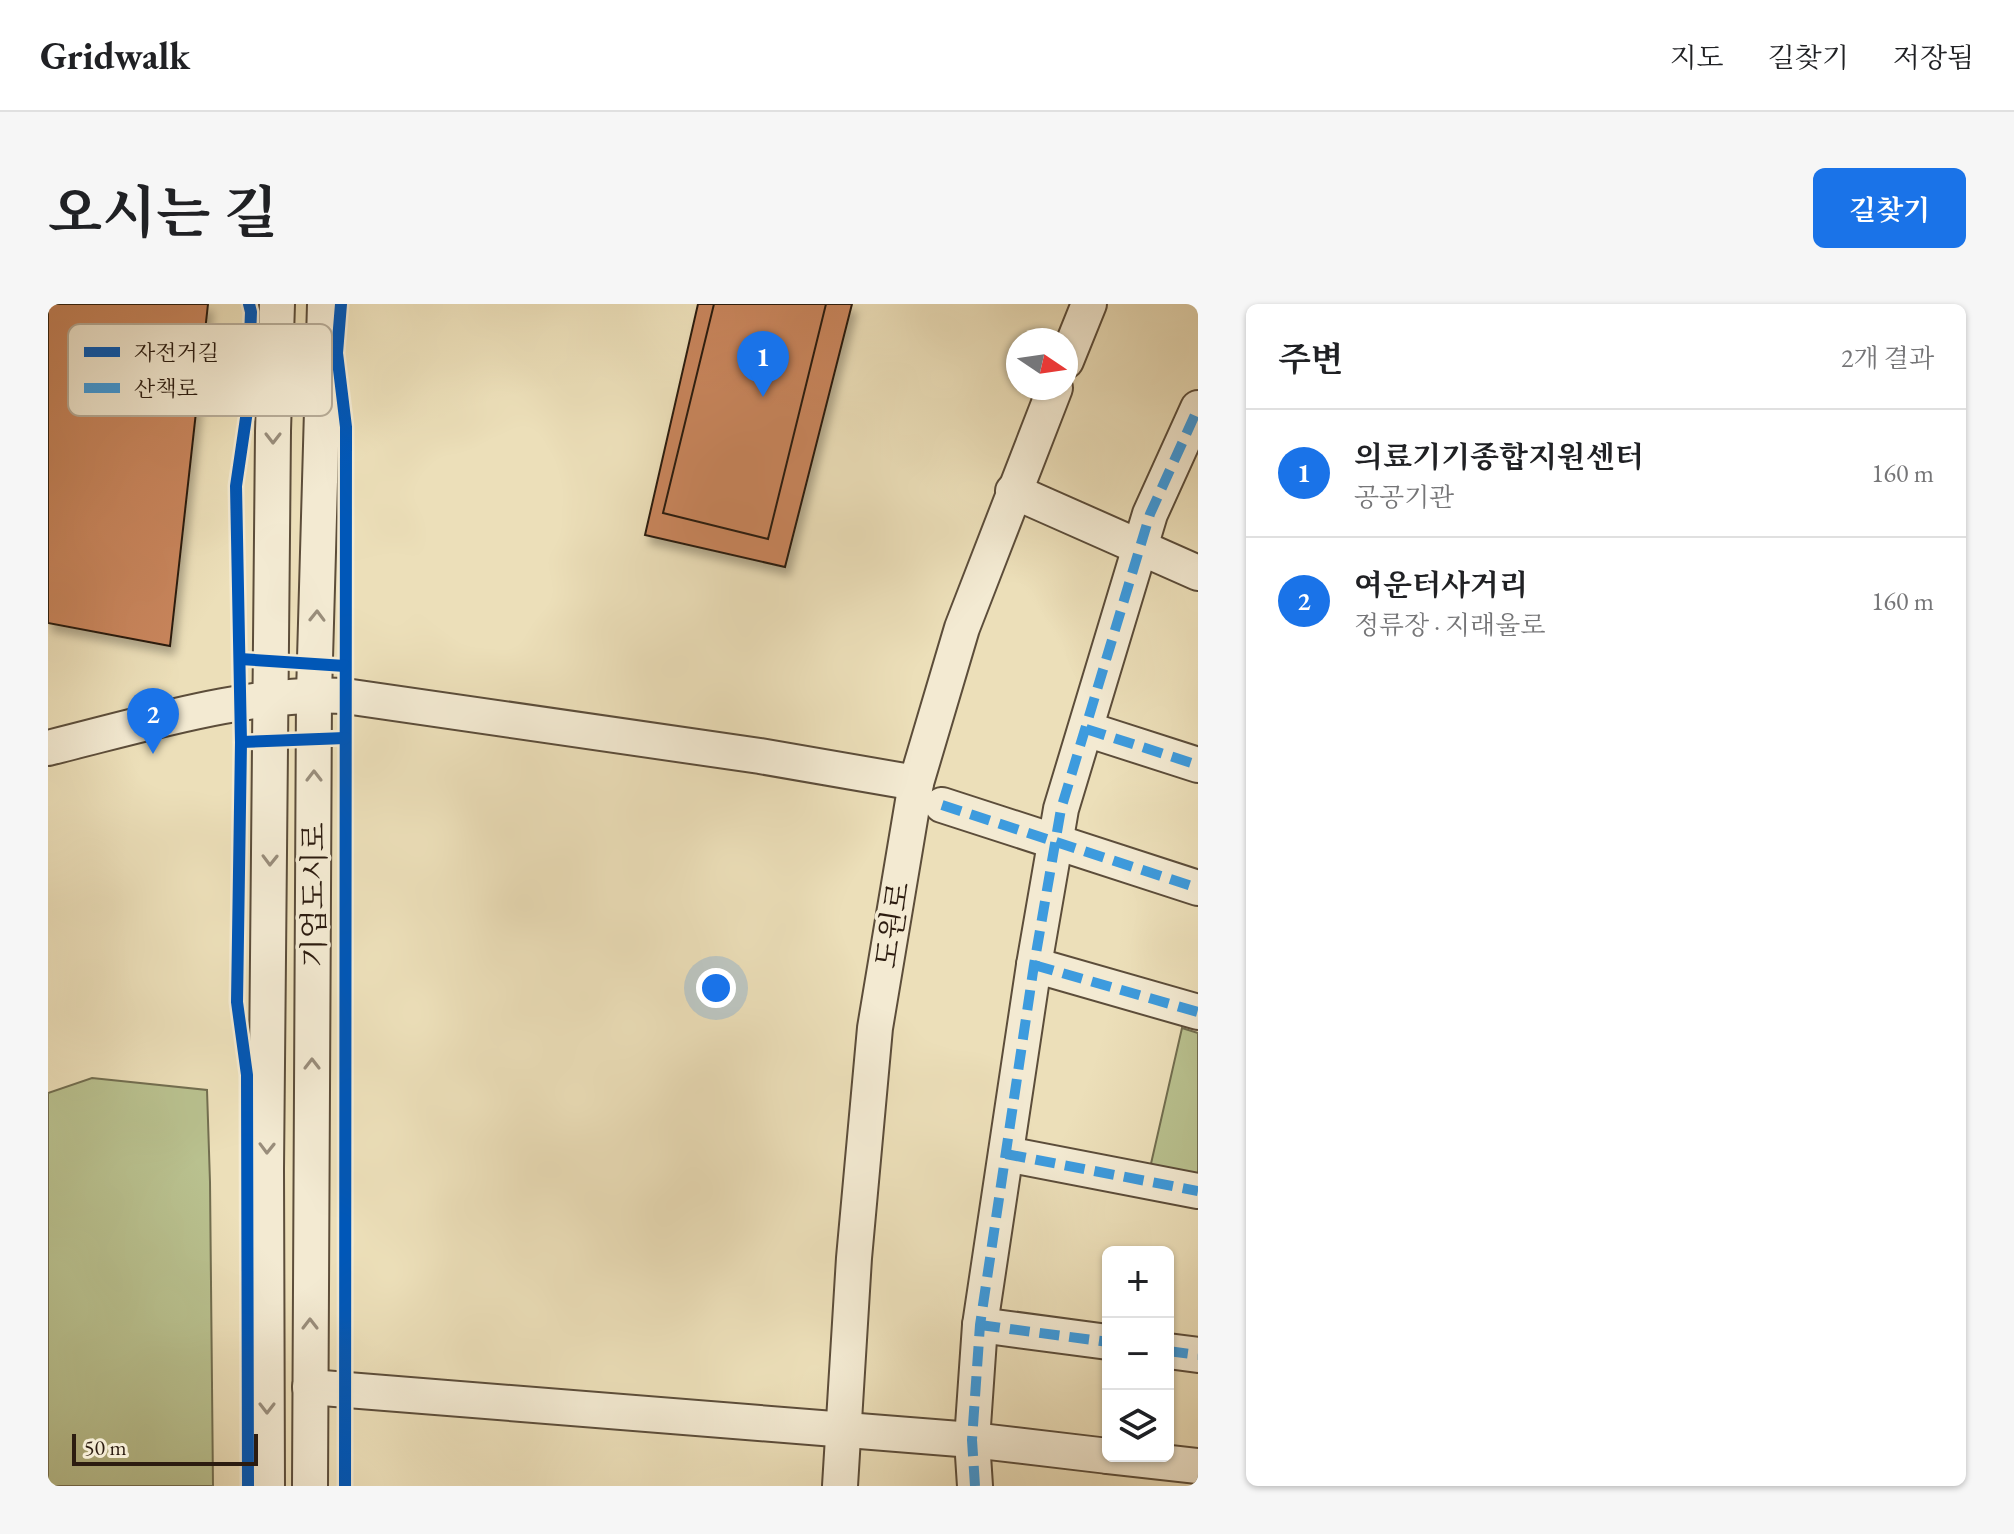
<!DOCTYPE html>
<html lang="ko">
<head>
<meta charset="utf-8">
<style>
	:root { --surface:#fff; --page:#f6f6f6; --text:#202124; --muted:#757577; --line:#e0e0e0; --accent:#1a73e8 }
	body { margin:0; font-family:"EB Garamond","Noto Serif KR",serif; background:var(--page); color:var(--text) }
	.controls { position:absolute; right:24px; bottom:24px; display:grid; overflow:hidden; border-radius:12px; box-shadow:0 2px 6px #0004 }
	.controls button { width:72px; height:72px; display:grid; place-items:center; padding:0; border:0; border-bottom:2px solid var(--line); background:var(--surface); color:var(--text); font:40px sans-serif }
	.compass { position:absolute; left:958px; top:24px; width:72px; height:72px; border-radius:50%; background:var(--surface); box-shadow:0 2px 6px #0004; rotate:103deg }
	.scale { position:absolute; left:24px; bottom:20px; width:186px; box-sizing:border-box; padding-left:8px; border:4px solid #2c1c10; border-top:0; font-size:22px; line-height:28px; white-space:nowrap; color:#2c1c10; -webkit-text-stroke:6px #f3ead2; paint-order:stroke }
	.you { position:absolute; left:668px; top:684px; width:28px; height:28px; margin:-20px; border:6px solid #fff; border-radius:50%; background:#1a73e8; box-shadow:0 0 0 12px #1a73e833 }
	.badge { display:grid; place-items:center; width:52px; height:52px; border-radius:50%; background:var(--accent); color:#fff; font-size:26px; font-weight:700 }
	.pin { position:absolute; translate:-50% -66px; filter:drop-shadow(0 2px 4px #0008) }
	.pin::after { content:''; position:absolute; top:42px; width:28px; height:24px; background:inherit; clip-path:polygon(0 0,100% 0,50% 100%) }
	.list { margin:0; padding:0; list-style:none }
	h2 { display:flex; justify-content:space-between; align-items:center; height:104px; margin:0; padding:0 32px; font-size:34px }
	h2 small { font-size:26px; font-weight:400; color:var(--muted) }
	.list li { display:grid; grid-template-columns:52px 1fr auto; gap:24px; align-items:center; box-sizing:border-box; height:128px; padding:0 32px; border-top:2px solid var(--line) }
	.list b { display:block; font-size:30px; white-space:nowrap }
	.list p { margin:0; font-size:26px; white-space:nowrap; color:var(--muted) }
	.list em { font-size:26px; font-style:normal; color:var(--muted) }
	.icon { flex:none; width:44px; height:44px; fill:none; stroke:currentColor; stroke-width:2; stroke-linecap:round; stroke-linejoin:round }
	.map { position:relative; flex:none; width:1150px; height:1182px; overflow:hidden; border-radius:12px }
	header { display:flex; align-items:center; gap:48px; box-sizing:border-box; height:112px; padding:0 40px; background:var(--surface); border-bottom:2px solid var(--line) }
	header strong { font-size:38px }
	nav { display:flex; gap:44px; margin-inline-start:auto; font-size:28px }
	.intro { display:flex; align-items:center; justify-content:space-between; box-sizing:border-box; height:192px; padding:0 48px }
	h1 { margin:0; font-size:56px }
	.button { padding:20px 36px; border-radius:12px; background:var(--accent); color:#fff; font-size:28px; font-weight:700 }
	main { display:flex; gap:48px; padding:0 48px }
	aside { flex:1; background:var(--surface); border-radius:12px; box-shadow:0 2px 6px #0004 }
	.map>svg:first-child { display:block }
	.green { fill:#b9c18f; stroke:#726e50; stroke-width:2 }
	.building { fill:#c8855c; stroke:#2c1c10; stroke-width:2; filter:url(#shadow) }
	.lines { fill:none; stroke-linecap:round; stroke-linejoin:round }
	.minor-casing { stroke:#5c4d3a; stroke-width:38 }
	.minor { stroke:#f3ead2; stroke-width:34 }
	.quiet { stroke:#3d9bde; stroke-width:10; stroke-dasharray:20 10; stroke-linecap:butt }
	.cycleway-casing { stroke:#f3ead2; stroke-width:17 }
	.cycleway { stroke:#0057b8; stroke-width:12 }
	.oneway { stroke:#998d7b }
	.labels { text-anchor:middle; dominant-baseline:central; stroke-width:7; stroke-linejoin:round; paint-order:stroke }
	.street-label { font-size:30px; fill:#2c1c10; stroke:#f3ead2 }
	.key { fill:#f3ead2; stroke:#b7ac98; stroke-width:2 }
	.key-label { font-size:22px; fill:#2c1c10 }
</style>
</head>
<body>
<header>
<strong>Gridwalk</strong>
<nav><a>지도</a><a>길찾기</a><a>저장됨</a></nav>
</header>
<div class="intro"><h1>오시는 길</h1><a class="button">길찾기</a></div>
<main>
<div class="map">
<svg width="1150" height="1182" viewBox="0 0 1150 1182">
	<defs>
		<filter id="shadow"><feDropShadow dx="4.5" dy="8" stdDeviation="4" flood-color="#0004"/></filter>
	</defs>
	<rect width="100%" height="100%" fill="#ecdfb9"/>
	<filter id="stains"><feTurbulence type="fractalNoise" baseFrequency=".0025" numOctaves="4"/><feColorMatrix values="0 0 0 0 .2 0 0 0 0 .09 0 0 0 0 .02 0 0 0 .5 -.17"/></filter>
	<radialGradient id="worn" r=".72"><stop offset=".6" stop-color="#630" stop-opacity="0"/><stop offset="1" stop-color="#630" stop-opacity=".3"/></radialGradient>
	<!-- green -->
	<g class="green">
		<path d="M1134 724 1150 729V874L1102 864Z"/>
		<path d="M44 774 159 786 162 878 165 1182H0V789Z"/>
	</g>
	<!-- building -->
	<g class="building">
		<path d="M0 0H160L122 342 0 319Z"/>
		<path d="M650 0H804L737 263 597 231Z"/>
		<path d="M666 0H778L720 235 615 209Z"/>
	</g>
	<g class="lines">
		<!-- minor casing -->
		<g class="minor-casing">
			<g id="minor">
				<path d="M1018 57 1041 0"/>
				<path d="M965 187 1150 269"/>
				<path d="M1038 425 1150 461"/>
				<path d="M0 444C94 421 201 387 297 392L712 452 868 479"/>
				<path d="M894 501 1150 584"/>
				<path d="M986 661 1150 708"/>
				<path d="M958 850 1150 887"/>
				<path d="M932 1021 1060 1038"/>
				<path d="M1120 1047 1150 1051"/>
				<path d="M262 1083 924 1136 1060 1152"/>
				<path d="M1060 1152 1150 1162"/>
				<path d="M219 1182 218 865 225 127 229 0"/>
				<path d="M262 1182 266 390 277 0"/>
				<path d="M792 1182 806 954 827 724 868 479 914 324 1007 84"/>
				<path d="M927 1182 924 1136 932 1021 986 661 1013 505 1102 210 1150 104"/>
			</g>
		</g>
		<!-- minor -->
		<use href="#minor" class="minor"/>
		<!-- quiet -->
		<g class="quiet">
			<path d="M1038 425 1150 461"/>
			<path d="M894 501 1150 584"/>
			<path d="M986 661 1150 708"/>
			<path d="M958 850 1150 887"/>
			<path d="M932 1021 1060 1038"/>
			<path d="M1120 1047 1150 1051"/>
			<path d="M927 1182 924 1136 932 1021 986 661 1013 505 1102 210 1150 104"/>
		</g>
		<!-- cycleway casing -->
		<g class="cycleway-casing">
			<g id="cycleway">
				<path d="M293 0 289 49 298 123 297 1182"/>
				<path d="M192 355 297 362"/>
				<path d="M193 438 297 434"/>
				<path d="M200 1182 199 771 189 698 193 438 188 182 199 107 203 8 201 0"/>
			</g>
		</g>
		<!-- cycleway -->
		<use href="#cycleway" class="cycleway"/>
	</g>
	<!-- one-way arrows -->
	<defs><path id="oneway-chevron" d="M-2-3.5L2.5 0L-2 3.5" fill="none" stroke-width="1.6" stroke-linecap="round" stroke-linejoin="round" transform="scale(2)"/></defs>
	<g class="oneway">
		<use href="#oneway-chevron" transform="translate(225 134) rotate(90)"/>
		<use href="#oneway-chevron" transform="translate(269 312) rotate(-89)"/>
		<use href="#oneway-chevron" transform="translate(266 472) rotate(-90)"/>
		<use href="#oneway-chevron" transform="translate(222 556) rotate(91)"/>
		<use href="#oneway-chevron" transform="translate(264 760) rotate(-90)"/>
		<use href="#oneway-chevron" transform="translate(219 844) rotate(91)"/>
		<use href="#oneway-chevron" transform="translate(262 1020) rotate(-90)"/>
		<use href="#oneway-chevron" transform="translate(219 1104) rotate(90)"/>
	</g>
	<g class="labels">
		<!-- street labels -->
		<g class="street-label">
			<text transform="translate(265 591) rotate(-90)">기업도시로</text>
			<text transform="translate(844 621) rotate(-81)">도원로</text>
		</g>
	</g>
	<!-- legend -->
	<rect x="20" y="20" width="264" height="92" rx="12" class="key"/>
	<rect x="36" y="43" width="36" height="10" fill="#0057b8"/>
	<rect x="36" y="79" width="36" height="10" fill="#3d9bde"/>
	<g class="key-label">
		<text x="86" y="56">자전거길</text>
		<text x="86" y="92">산책로</text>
	</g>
	<rect width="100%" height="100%" filter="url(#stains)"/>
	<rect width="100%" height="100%" fill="url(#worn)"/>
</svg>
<div class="controls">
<button>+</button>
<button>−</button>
<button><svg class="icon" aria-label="layers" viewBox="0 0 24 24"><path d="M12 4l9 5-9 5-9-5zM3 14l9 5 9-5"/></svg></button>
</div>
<svg class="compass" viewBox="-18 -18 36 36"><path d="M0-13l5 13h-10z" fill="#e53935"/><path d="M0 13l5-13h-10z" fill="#757577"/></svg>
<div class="scale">50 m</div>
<div class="you"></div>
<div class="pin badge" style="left:715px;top:93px">1</div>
<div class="pin badge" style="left:105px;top:450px">2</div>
</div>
<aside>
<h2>주변<small>2개 결과</small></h2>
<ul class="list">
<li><span class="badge">1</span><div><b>의료기기종합지원센터</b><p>공공기관</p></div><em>160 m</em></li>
<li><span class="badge">2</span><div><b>여운터사거리</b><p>정류장 · 지래울로</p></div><em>160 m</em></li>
</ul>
</aside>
</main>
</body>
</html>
